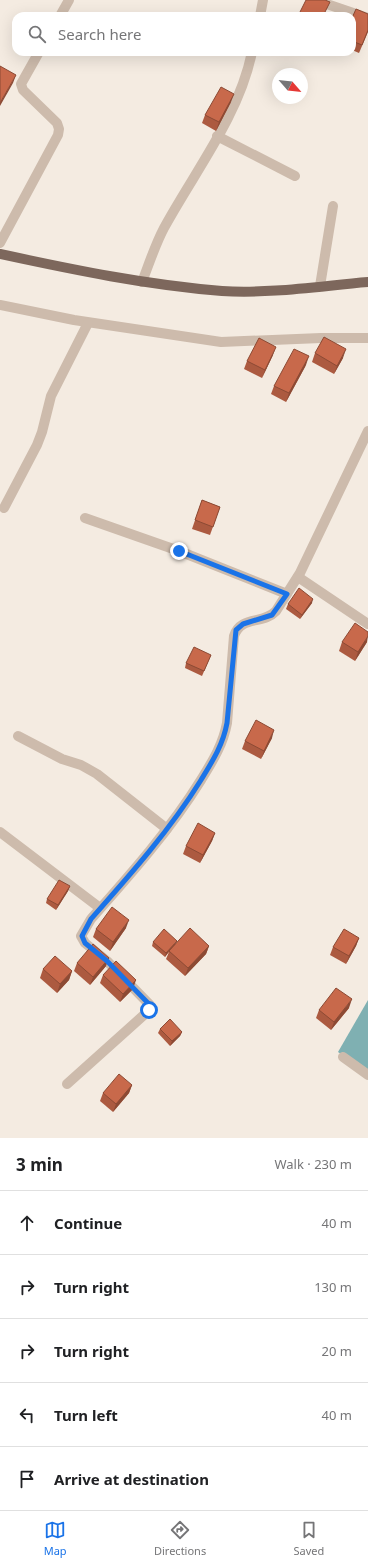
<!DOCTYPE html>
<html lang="en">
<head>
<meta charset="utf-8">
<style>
	:root { --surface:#fff; --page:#f2f2f2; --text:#202124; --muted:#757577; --line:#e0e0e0; --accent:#1a73e8 }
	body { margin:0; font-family:"Noto Sans",sans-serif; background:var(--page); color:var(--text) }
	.compass { position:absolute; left:272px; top:68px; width:36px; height:36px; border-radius:50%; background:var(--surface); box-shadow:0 4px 16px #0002; rotate:118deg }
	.stop { position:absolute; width:12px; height:12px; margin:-9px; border:3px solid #1a73e8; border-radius:50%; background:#fff }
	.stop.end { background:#1a73e8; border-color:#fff; box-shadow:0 1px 4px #0008 }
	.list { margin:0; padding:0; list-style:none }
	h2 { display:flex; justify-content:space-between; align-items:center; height:52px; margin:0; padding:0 16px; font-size:17px }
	h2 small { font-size:13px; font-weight:400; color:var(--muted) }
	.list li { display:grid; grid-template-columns:26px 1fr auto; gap:12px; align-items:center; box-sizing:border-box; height:64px; padding:0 16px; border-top:1px solid var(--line) }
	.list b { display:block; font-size:15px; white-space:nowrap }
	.list em { font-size:13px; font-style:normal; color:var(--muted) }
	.icon { flex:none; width:22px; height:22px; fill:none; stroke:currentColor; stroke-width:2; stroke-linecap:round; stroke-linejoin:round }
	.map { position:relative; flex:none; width:368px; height:1138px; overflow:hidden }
	.search { position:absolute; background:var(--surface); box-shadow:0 4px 16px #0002; left:12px; right:12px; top:12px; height:44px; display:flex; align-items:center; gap:10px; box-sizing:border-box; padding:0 14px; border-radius:12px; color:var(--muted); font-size:15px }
	.sheet { height:372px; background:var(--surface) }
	nav { display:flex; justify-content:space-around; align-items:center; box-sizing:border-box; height:56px; border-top:1px solid var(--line); background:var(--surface); font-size:11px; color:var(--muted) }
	nav a { display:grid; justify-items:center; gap:2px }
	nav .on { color:var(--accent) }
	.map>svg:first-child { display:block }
	.water { fill:#7fb0b2 }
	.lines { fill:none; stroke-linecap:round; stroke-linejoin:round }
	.minor { stroke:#cdbbac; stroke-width:10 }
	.major { stroke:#7d675c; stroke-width:10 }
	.wall { fill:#ac5a40 }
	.shaded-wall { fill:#8c4a34 }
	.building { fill:#c8694b; stroke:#8c4a34 }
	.route { stroke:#1a73e8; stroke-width:5 }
</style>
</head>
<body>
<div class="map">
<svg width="368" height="1138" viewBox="0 0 368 1138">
	<rect width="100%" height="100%" fill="#f4ebe1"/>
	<!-- water -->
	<path class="water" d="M368 1000V1073L338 1052Z"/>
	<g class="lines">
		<!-- minor -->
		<g class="minor">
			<path d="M315 0 368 18"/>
			<path d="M60 16 69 0"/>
			<path d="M260 16 263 0"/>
			<path d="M217 136 295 176"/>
			<path d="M0 243 58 135 59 129 57 123 23 90 21 84 39 52"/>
			<path d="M142 282C149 264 155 245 164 228 195 171 239 116 252 52"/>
			<path d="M320 286 333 206"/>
			<path d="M0 305 74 320 221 342 321 338H368"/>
			<path d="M4 508 37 445 42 432 51 396 88 323"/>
			<path d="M85 518 179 551 287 594"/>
			<path d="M298 577 368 624"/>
			<path d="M18 736 62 759 81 765 97 774 167 829"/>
			<path d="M0 832 100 908"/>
			<path d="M343 1057 368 1075"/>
			<path d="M67 1084 145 1014 149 1010 150 1005 107 961 85 943 81 936 91 919C130 875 170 830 201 780 212 762 223 745 227 723L234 636C241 615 263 625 276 611L300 573 368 431"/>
		</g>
		<!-- major -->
		<path class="major" d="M0 254C74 270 147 285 222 291 270 294 320 286 368 282"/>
	</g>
	<!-- wall -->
	<g class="wall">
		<path d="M368 14V32L359 53 352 50V18Z"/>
		<path d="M231 102 216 131 202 123 205 115Z"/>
		<path d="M315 353 343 358 334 374 312 362Z"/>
		<path d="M273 355 262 378 244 369 247 361Z"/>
		<path d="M306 365 286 402 271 394 274 386Z"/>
		<path d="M202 500 220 507 210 535 192 529Z"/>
		<path d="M312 603 300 619 286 609 288 604Z"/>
		<path d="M342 642H367L355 661 339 651Z"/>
		<path d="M211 655 202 676 185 668 186 663Z"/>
		<path d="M272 738 261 759 242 749 245 741Z"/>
		<path d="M215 833 212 841 200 863 183 854 186 846Z"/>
		<path d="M70 886 68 891 56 910 46 903 47 899Z"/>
		<path d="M126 928 110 951 93 937 96 929Z"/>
		<path d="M359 938 356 946 346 964 330 955 333 947Z"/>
		<path d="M153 942 175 944 209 946 206 954 185 976 166 959 169 952 165 957 152 946Z"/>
		<path d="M77 963 106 966 90 985 74 971Z"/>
		<path d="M43 969 72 971 69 980 57 993 40 978Z"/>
		<path d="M103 975 133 989 120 1002 100 983Z"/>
		<path d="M349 1008 331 1030 316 1018 319 1010Z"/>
		<path d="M160 1029 182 1032 180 1036 170 1046 158 1033Z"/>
		<path d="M132 1085 129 1093 113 1112 100 1101 103 1093Z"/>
	</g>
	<!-- shaded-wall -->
	<g class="shaded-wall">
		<path d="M16 75 13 83 0 106V103Z"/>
		<path d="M234 94 231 102 216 131 219 122Z"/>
		<path d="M276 347 273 355 262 378 265 370Z"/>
		<path d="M346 349 343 358 334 374 337 366Z"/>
		<path d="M309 356 306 365 286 402 289 393Z"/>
		<path d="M313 599 312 603 300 619 302 615Z"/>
		<path d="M368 636 367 642 355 661 358 652Z"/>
		<path d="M274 730 272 738 261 759 264 751Z"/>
		<path d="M215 833 212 841 200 863 203 855Z"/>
		<path d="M70 886 68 891 56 910 58 905Z"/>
		<path d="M129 920 126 928 110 951 113 942Z"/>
		<path d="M359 938 356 946 346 964 349 956Z"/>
		<path d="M177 941 175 945 169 951 165 957 166 953Z"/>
		<path d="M209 946 206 954 185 976 188 968Z"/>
		<path d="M109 958 106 966 90 985 93 977Z"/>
		<path d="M72 971 69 980 57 993 60 984Z"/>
		<path d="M136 980 133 989 120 1002 123 994Z"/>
		<path d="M352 999 349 1008 331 1030 334 1022Z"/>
		<path d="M182 1032 180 1036 170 1046 172 1041Z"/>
		<path d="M132 1085 129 1093 113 1112 116 1104Z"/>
	</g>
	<!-- building -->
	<g class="building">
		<path d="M306 0H325L330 2 323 16H298Z"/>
		<path d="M356 9 368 14V30L362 45 352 41V18Z"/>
		<path d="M0 66 16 75 0 103Z"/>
		<path d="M221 87 234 94 219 122 205 115Z"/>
		<path d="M324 337 346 349 337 366 315 353Z"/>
		<path d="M259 338 276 347 265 370 247 361Z"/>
		<path d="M294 349 309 356 289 393 274 386Z"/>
		<path d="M202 500 220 507 213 527 195 520Z"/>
		<path d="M299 588 313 599 302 615 288 604Z"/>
		<path d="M355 623 368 632V636L358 652 342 642Z"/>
		<path d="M194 647 211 655 204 671 186 663Z"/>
		<path d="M256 720 274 730 264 751 245 741Z"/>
		<path d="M198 823 215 833 203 855 186 846Z"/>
		<path d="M59 880 70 886 58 905 47 899Z"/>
		<path d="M112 907 129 920 113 942 96 929Z"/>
		<path d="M190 928 209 946 188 968 169 951Z"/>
		<path d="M164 929 177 941 166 953 153 942Z"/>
		<path d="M344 929 359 938 349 956 333 947Z"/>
		<path d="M93 944 109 958 93 977 77 963Z"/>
		<path d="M55 956 72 971 60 984 43 969Z"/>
		<path d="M116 961 136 980 123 994 103 975Z"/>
		<path d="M336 988 352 999 334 1022 319 1010Z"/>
		<path d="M170 1019 182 1032 172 1041 160 1029Z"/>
		<path d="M119 1074 132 1085 116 1104 103 1093Z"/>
	</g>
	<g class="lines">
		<!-- route -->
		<path class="route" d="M149 1010 150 1005 146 1001 107 961 85 943 82 936 91 919C130 875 170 830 201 780 212 762 223 745 227 723L236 630 243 624 272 615 287 594 179 551"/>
	</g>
</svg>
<svg class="compass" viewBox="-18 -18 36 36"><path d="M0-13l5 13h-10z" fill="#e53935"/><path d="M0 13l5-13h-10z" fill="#757577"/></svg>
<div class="stop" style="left:149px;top:1010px"></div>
<div class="stop end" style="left:179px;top:551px"></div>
<div class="search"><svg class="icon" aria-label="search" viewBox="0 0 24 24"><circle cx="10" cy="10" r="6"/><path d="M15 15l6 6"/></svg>Search here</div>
</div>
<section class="sheet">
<h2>3 min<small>Walk · 230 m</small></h2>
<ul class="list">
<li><svg class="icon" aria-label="ahead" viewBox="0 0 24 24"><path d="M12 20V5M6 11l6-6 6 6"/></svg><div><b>Continue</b></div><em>40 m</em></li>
<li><svg class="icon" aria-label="right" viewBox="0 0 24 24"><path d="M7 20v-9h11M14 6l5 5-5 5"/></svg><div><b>Turn right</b></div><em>130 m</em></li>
<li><svg class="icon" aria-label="right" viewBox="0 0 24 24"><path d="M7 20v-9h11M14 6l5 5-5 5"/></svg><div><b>Turn right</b></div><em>20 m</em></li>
<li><svg class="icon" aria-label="left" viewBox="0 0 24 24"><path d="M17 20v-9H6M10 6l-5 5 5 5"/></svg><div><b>Turn left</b></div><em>40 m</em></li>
<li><svg class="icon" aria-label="arrive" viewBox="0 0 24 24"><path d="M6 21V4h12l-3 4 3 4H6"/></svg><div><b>Arrive at destination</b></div></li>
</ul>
</section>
<nav>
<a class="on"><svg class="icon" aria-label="map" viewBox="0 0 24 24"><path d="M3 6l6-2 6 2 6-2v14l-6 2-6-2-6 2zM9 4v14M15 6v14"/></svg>Map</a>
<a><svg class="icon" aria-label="directions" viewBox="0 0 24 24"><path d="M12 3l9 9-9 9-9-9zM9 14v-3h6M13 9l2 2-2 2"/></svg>Directions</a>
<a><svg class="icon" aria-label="saved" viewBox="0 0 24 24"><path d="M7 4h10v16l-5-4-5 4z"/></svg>Saved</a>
</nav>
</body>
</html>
